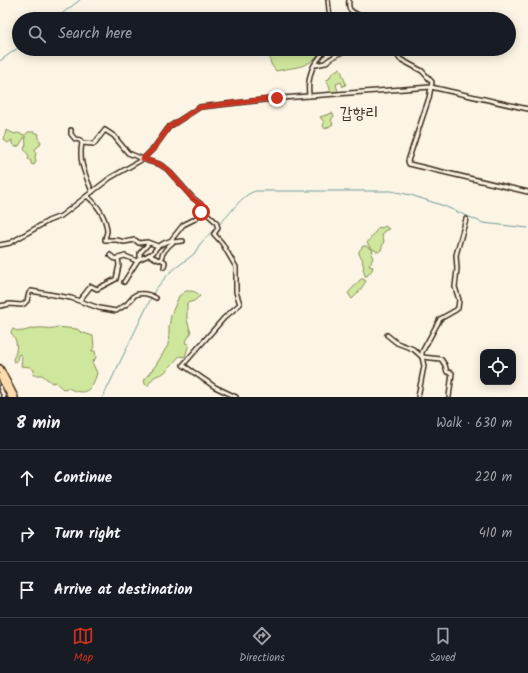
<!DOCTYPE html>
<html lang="en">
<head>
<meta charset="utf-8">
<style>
	:root { --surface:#171b24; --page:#242831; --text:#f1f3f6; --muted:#9ea1a6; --line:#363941; --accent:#c8321e }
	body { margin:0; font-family:Kalam,"Poor Story",sans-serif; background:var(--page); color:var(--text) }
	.controls { position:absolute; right:12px; bottom:12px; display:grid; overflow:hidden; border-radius:8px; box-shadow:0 2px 10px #0003 }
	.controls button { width:36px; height:36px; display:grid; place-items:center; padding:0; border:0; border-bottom:1px solid var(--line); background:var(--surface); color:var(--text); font:20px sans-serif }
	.stop { position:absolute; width:12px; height:12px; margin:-9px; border:3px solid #c8321e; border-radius:50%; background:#fff }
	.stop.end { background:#c8321e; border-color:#fff; box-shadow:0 1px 4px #0008 }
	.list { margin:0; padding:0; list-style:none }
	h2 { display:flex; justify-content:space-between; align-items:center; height:52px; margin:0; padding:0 16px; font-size:17px }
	h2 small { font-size:13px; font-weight:400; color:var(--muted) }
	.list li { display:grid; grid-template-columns:26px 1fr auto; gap:12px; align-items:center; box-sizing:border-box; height:56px; padding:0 16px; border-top:1px solid var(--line) }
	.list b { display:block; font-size:15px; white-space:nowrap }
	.list em { font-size:13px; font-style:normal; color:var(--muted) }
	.icon { flex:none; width:22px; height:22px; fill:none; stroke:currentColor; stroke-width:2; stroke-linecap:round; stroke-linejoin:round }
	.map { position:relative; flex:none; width:528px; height:397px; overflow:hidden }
	.search { position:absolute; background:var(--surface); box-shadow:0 2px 10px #0003; left:12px; right:12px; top:12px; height:44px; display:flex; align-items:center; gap:10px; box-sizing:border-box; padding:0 14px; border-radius:22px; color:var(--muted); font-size:15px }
	.sheet { height:220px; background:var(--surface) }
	nav { display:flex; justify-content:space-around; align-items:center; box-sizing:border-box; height:56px; border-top:1px solid var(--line); background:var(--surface); font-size:11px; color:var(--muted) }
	nav a { display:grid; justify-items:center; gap:2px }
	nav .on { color:var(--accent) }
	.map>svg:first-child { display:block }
	.green { fill:#cfe79c; stroke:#85885d }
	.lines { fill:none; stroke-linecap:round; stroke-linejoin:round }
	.stream { stroke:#6e9898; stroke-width:1 }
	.street-casing { stroke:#3b2a1e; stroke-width:6 }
	.primary-casing { stroke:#3b2a1e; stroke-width:8 }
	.street { stroke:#fcf5e5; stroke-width:3 }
	.primary { stroke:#fedbac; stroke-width:5 }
	.route { stroke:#c8321e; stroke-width:5 }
	.labels { text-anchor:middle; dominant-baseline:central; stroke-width:3.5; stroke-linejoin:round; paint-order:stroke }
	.quarter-label { font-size:16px; fill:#3b2a1e; stroke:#fcf5e5 }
</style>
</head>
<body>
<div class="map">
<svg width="528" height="397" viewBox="0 0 528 397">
	<rect width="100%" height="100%" fill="#fcf5e5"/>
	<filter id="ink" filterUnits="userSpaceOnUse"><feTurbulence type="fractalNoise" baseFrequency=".025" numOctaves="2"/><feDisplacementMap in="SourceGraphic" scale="8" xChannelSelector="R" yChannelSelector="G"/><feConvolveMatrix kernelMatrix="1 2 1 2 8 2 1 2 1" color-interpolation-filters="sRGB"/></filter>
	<g filter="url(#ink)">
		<!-- green -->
		<g class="green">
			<path d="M273 49H323C309 69 298 66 276 71 269 63 268 58 273 49Z"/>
			<path d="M340 68 346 84 343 87 341 82 336 84 338 92 331 93 329 85 326 80 329 79 332 73Z"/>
			<path d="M332 113 334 116 331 120 333 124 325 129 323 126 324 122 320 117Z"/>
			<path d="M6 130 13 133 14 134 17 133 25 135 28 132H34L39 134 38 138 41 142 39 146 35 149 36 153 35 157 36 161 34 165 31 164V161L28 159 29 156 24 149 26 144 25 136 19 146 15 147 12 144V140L8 143 4 140Z"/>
			<path d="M385 226 389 229 384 231 382 236 384 241 381 250 378 252 371 248 367 243 379 227 382 228Z"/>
			<path d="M363 246H366L372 249 373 252 371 254 373 258 369 266 373 267 372 270 367 276H365L363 268 364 267 362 261 363 260 359 254V251Z"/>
			<path d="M361 279H363L366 281 358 293 352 299 348 293Z"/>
			<path d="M186 291C192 291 196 291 200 296L194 301 187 303V320L191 333 185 343 189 344 185 357 180 356C175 360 168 371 162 374 161 375 160 374 159 375 154 376 149 382 148 386L145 384 144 380 156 365 168 345 169 334V327L171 315 179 296Z"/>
			<path d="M57 327 77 329 81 332 93 336 94 347 92 350V351H95L96 358 92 362 97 373C92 390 86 397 68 388L63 389 55 382 52 383 42 375H33L34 370 30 367 21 366 22 358 20 354 18 355 17 361 14 362 13 359C18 351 18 339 11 333L12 329C25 334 25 329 37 328 44 327 50 330 57 327Z"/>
		</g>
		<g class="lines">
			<!-- stream -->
			<g class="stream">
				<path d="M55 19 80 0"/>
				<path d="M0 61 19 47"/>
				<path d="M218 225C230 216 241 194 256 191H391L411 195 444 206 483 223 528 228"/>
				<path d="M103 397 155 290 169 273 194 254 200 244 216 227"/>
			</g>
			<!-- street casing -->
			<g class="street-casing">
				<g id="street">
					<path d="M328 0 330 19"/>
					<path d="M349 0C347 15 356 11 364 19"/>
					<path d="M392 49 400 59 422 71 432 82 429 98 408 161 409 164 528 192"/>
					<path d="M316 65 325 63 330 59 347 49"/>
					<path d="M309 96C308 87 309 76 313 67 316 61 322 56 325 49"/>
					<path d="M71 130V134L75 139 80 140 82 143 94 144 105 130 114 136 128 153 148 161 159 164 167 169 192 197 202 205 205 212 216 222 218 228 214 234"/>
					<path d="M82 143C78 162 86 175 92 192"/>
					<path d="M87 196C97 204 106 217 107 231 107 234 105 237 105 240H117L124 242 135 240 139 243 147 242 158 246"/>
					<path d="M214 234 222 243 236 267V292L240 304 224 318 183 365 215 387 236 397"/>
					<path d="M183 241 173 242 172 239 183 225 195 219 204 209"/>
					<path d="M0 245 10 243 48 221 61 216 110 178 143 159 154 148 169 127 200 107 282 98 431 87 528 109"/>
					<path d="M110 255 115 259 125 256 137 261"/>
					<path d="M149 255 159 260 161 259"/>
					<path d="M140 258V253L149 243"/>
					<path d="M164 267 165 262 161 259C162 253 167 247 173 242"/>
					<path d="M124 282 138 260 153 253 157 247 164 243 172 240"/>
					<path d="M80 300 91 286 97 289 116 279 119 265 118 258"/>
					<path d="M0 306 10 304 21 305 24 304 27 301 29 293 31 291 71 298 99 308 116 311 127 304 135 295C143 292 149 294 156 298"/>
					<path d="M387 335 397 343 413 349 422 357 424 366 418 397"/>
					<path d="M0 387 4 397"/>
					<path d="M449 397 452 373 447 372 445 365 441 359 422 357V352L440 319 456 310 458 308 459 300 455 287 457 269 456 255 466 219"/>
				</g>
			</g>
			<!-- primary casing -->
			<g class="primary-casing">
				<g id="primary">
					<path d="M0 368 15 397"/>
					<path d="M0 376 11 397"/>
				</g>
			</g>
			<!-- street -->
			<use href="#street" class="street"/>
			<!-- primary -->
			<use href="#primary" class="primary"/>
		</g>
	</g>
	<g class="lines" filter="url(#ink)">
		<!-- route -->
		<path class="route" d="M201 212 204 209 202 205 192 198 167 169 159 164 143 159 154 148 169 127 200 107 277 98"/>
	</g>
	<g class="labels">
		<!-- quarter labels -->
		<g class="quarter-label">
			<text x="359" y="113">갑향리</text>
		</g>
	</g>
</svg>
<div class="controls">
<button><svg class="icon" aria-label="locate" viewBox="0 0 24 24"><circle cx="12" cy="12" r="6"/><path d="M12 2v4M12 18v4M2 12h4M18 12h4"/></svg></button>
</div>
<div class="stop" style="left:201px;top:212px"></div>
<div class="stop end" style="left:277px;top:98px"></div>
<div class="search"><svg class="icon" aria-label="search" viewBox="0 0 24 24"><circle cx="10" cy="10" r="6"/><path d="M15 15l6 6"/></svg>Search here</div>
</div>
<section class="sheet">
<h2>8 min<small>Walk · 630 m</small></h2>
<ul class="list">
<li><svg class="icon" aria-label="ahead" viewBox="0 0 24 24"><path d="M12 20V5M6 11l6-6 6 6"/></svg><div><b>Continue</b></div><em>220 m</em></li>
<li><svg class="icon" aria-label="right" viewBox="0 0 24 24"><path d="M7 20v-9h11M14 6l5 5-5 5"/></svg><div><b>Turn right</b></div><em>410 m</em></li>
<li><svg class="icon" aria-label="arrive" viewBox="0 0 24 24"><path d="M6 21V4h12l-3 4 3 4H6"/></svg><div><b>Arrive at destination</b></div></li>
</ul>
</section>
<nav>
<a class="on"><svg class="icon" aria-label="map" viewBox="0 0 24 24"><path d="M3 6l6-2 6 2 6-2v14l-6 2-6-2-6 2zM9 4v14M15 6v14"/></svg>Map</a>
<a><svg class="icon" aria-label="directions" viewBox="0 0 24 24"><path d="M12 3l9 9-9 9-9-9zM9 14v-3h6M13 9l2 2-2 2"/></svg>Directions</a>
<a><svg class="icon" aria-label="saved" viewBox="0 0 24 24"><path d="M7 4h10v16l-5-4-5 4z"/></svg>Saved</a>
</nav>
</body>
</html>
